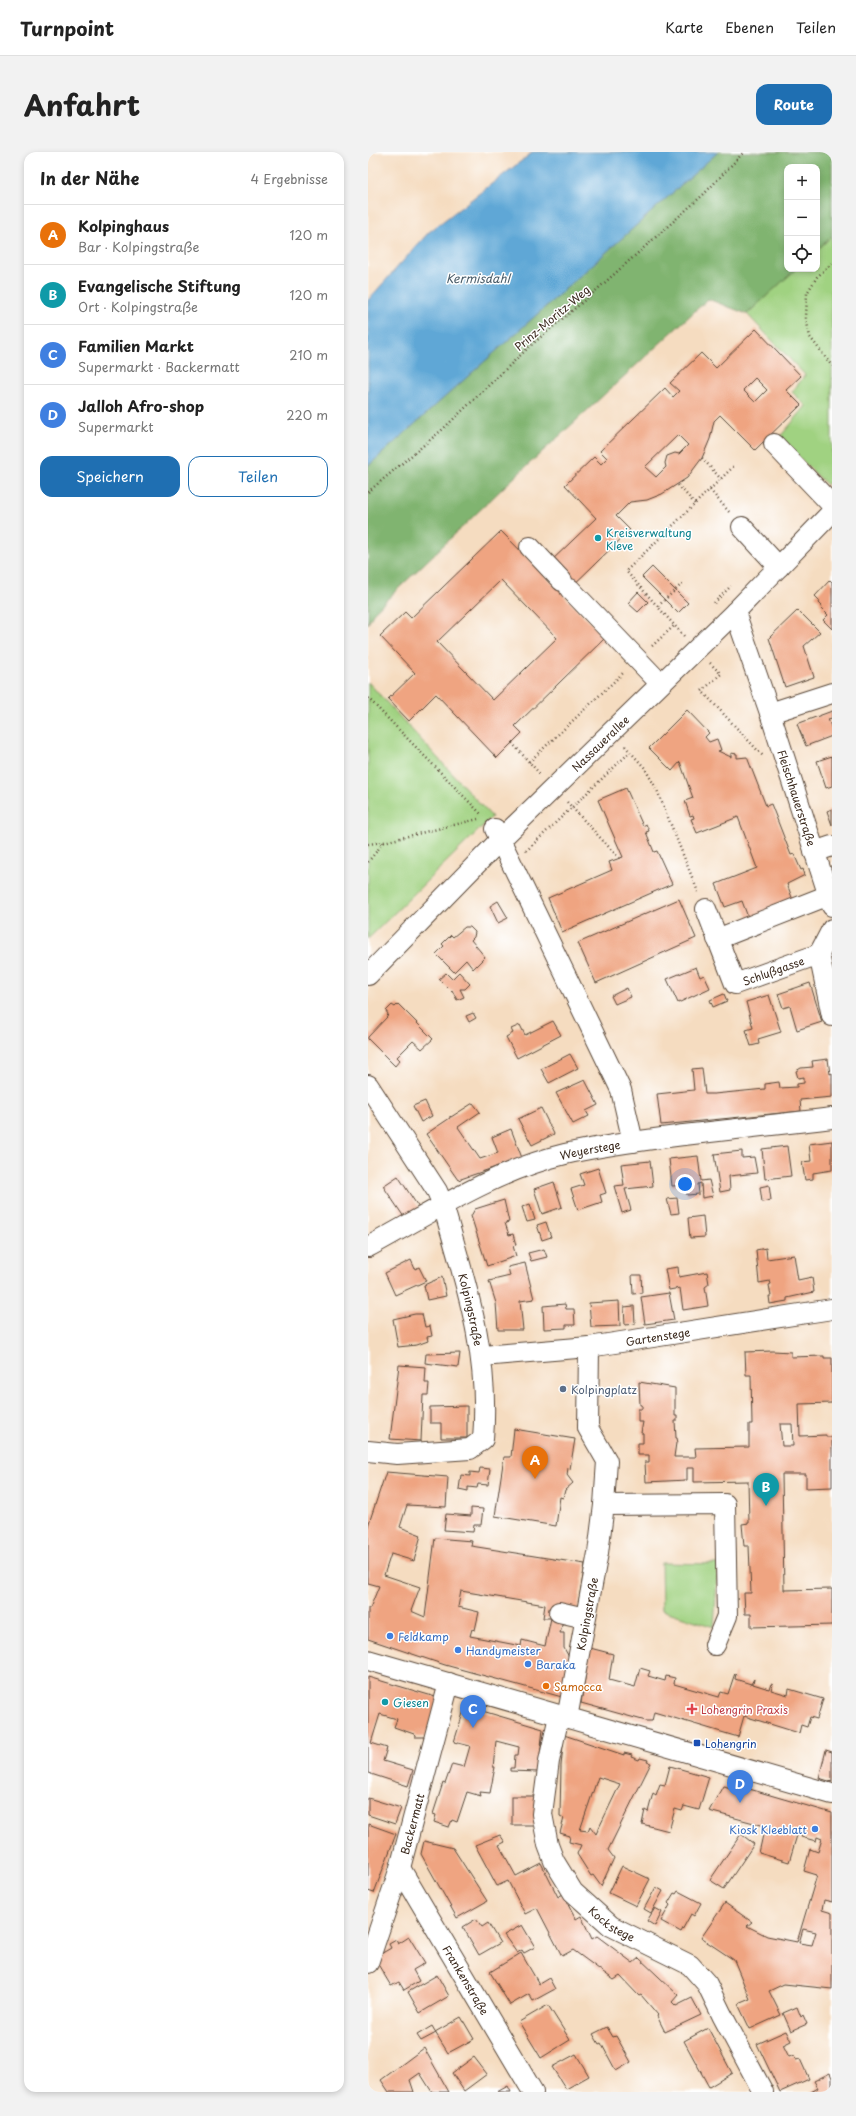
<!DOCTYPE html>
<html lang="de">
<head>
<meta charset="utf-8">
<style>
	:root { --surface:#fff; --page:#f2f2f2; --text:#222; --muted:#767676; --line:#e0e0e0; --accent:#1f6fb2 }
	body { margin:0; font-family:"Playpen Sans",sans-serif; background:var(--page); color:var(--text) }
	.controls { position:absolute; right:12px; top:12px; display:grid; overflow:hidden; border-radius:8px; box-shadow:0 2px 6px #0003 }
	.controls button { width:36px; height:36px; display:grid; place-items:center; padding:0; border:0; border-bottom:1px solid var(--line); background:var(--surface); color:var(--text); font:20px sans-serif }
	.you { position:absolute; left:317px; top:1032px; width:14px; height:14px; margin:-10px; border:3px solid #fff; border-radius:50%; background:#1a73e8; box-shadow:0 0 0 6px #1a73e833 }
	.badge { display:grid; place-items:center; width:26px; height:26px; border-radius:50%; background:var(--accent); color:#fff; font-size:13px; font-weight:700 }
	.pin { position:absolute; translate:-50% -33px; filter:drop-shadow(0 1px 2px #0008) }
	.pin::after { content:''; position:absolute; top:21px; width:14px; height:12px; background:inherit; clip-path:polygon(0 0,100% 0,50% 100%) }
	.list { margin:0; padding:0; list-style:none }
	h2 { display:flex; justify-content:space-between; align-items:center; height:52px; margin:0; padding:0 16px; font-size:17px }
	h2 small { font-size:13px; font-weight:400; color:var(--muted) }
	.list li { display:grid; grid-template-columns:26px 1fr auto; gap:12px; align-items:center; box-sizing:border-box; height:60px; padding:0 16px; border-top:1px solid var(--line) }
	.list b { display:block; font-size:15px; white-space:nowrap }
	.list p { margin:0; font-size:13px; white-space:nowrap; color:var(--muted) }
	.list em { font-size:13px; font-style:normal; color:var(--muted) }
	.actions { display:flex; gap:8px; padding:12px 16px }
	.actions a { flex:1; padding:9px 0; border:1px solid var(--accent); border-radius:12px; text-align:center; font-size:14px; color:var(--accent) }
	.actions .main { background:var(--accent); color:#fff }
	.icon { flex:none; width:22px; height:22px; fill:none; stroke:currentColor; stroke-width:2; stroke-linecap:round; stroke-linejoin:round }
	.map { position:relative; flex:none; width:464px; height:1940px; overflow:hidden; border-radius:12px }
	header { display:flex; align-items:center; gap:24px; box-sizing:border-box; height:56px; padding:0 20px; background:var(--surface); border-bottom:1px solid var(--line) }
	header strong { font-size:19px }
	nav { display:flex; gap:22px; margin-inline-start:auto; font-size:14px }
	.intro { display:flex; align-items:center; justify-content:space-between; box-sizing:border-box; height:96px; padding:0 24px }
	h1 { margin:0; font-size:28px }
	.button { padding:10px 18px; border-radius:12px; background:var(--accent); color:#fff; font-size:14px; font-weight:700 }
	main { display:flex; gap:24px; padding:0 24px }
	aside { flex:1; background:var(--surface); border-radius:12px; box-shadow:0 2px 6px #0003 }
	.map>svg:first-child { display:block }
	.green { fill:#a0d281; stroke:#6e7e50 }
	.forest { fill:#80b46f; stroke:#5e6f46 }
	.water { fill:#5fa7d6; stroke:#4d687a }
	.building { fill:#efa481; fill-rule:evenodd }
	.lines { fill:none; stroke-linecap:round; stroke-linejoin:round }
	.minor-casing { stroke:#574536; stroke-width:22 }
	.path { stroke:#574536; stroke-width:2.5; stroke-dasharray:1 3; stroke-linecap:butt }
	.minor { stroke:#fff; stroke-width:20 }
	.culture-dot { fill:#0f9aa8; stroke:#fff; stroke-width:1.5 }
	.service-dot { fill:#5c6f8a; stroke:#fff; stroke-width:1.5 }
	.shop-dot { fill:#3f7fe0; stroke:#fff; stroke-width:1.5 }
	.food-dot { fill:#e8710a; stroke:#fff; stroke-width:1.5 }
	.health-dot { fill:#e0444e; stroke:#fff; stroke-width:1.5 }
	.transit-dot { fill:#1a4fb4; stroke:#fff; stroke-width:1.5 }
	.labels { text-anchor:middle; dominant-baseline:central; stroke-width:3; stroke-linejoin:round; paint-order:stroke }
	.street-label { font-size:11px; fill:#3b2a1e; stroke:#fff }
	.culture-label { font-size:11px; fill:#0d838f; stroke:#fff; text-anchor:start }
	.service-label { font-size:11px; fill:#4e5e75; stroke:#fff; text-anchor:start }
	.shop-label { font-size:11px; fill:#366cbe; stroke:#fff; text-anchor:start }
	.food-label { font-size:11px; fill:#c56008; stroke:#fff; text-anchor:start }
	.health-label { font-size:11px; fill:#be3a42; stroke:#fff; text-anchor:start }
	.transit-label { font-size:11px; fill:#164399; stroke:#fff; text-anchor:start }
	.water-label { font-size:12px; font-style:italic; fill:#495c68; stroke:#fff }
</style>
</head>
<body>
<header>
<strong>Turnpoint</strong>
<nav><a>Karte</a><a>Ebenen</a><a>Teilen</a></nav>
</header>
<div class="intro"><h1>Anfahrt</h1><a class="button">Route</a></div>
<main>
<aside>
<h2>In der Nähe<small>4 Ergebnisse</small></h2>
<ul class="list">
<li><span class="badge" style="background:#e8710a">A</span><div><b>Kolpinghaus</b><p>Bar · Kolpingstraße</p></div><em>120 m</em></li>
<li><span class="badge" style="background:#0f9aa8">B</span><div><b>Evangelische Stiftung</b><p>Ort · Kolpingstraße</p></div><em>120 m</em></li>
<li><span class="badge" style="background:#3f7fe0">C</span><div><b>Familien Markt</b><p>Supermarkt · Backermatt</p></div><em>210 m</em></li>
<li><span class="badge" style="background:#3f7fe0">D</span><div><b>Jalloh Afro-shop</b><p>Supermarkt</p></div><em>220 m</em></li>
</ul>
<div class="actions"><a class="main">Speichern</a><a>Teilen</a></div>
</aside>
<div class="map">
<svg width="464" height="1940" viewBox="0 0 464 1940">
	<rect width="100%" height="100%" fill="#fff"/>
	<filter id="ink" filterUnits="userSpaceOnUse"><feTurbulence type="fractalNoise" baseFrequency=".025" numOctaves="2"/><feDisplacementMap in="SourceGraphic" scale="8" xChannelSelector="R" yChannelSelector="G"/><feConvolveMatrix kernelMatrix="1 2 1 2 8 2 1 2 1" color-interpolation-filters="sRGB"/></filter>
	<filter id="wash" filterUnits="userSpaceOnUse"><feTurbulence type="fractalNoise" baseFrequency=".012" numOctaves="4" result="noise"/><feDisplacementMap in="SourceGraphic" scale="16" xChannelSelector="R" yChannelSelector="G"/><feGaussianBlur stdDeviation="0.9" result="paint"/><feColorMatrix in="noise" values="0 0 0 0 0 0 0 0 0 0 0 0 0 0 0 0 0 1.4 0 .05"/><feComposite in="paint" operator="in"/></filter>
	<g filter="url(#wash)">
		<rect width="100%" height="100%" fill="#f5dcc0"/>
		<!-- green -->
		<g class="green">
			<path d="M464 84V328L459 333 411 286 438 254 424 240 437 223 379 162 428 117H449V98Z"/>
			<path d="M0 530 124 665 0 787Z"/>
			<path d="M293 1411 350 1412 346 1475 294 1458Z"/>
		</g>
		<!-- forest -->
		<path class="forest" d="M350 0H464V84L449 98V15H419V117H428L379 162 340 147 136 335 6 460 0 472V314Z"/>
		<!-- water -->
		<path class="water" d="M165 0H350L0 314V148L61 80Z"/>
		<g id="blocks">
			<!-- building -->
			<g class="building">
				<path d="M388 177 433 224 418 238 433 253 387 298 352 263 346 269 342 287 334 306 319 326 294 342 279 348 262 350 248 364 262 378 195 443 237 486 147 574 154 581 129 606 68 542 41 569 20 547 47 521 12 484 37 460 43 466 133 379 188 435 181 411 228 366 197 333 226 305 233 312 239 306 232 299 297 236 305 245 311 239 302 231 333 201 348 216ZM387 226 399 238 387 250 375 238ZM310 283 320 293 311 302 307 301 299 304 297 311 298 315 288 325 277 315ZM133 428 189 486 125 548 69 490Z"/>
				<path d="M284 415 320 451 310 461 274 425Z"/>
				<path d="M462 428 464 430V477L455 468 460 463 453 456 454 454 451 451 452 449 447 444Z"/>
				<path d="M270 440 280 450 270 460 260 451Z"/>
				<path d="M430 458 452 480 436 494 446 525 417 535 401 486Z"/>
				<path d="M319 558 341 581 337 585 341 590 349 587 353 598 350 599 363 605V601L369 602V606L379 605 398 654 403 652 423 703 426 702 433 718 435 717 437 723 419 732 426 751 381 768 374 749 357 755 348 732 389 716 370 665 329 681 323 667 326 666 325 663 322 664 317 649 325 646 312 610 304 619 281 596Z"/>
				<path d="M464 559V566L460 567 464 577V584L438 594 429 572Z"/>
				<path d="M464 604V634L458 636 449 609Z"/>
				<path d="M258 636 275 674 278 672 281 679 278 680 286 700 289 699 304 732 194 780 180 746 244 718 241 710 255 705 230 648Z"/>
				<path d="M464 657V673L459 659Z"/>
				<path d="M311 747 328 786 228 831 210 791Z"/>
				<path d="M130 749 140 766 130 771 122 754Z"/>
				<path d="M97 775H102L107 780 106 785 103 788 117 805 105 817 98 808 86 820 68 802 76 794 74 792 83 783 85 785Z"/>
				<path d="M328 815 332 825 336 823 342 836 310 851 299 827Z"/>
				<path d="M91 820 102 832 97 837H92L96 845 89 848 84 838 83 839 71 827 78 821 84 827Z"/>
				<path d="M442 831 454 870 429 878 422 854 415 856 410 842Z"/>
				<path d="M259 836 263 845 247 852 243 844Z"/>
				<path d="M356 842 359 849 345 855 342 848Z"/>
				<path d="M401 843 413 880 390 887 391 892 383 894 378 878 385 876 378 850Z"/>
				<path d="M30 852 65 887 54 897 45 889 29 905 32 908 27 914 0 887V885L19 865 20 862 18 859 24 853 27 855Z"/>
				<path d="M105 861 108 866 101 870 98 864Z"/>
				<path d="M185 869 193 883 149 906 138 885 145 881 143 877 152 873 157 883Z"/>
				<path d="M202 902 210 916 181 931 173 917Z"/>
				<path d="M460 907 462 922 464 921V945L432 948 433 959 293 973 289 942 326 938 324 917 334 916 337 942H346L397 937V932L411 930 412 936 429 935V932L436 931V925L430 926 428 919 433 916 445 915 444 909Z"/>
				<path d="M217 928 230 953 218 959 221 964 205 972 188 941Z"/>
				<path d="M57 949 64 964 53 970 45 954Z"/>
				<path d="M105 951 112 960 90 975 112 1007 130 1001 124 985 143 977 154 1006 90 1028 58 982 82 966V964L83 965Z"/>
				<path d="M173 956 186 982 164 993 150 967Z"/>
				<path d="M464 989V1018L445 1021V1027L437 1028 434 1010 443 1009 441 992Z"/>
				<path d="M419 994 423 1024 397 1027 394 997Z"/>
				<path d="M374 999V1006L386 1005 389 1021 361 1024 362 1038 352 1040 346 1002Z"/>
				<path d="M330 1004 333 1029 341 1028 345 1044 334 1046 333 1031 330 1032 331 1042 319 1043 318 1033 304 1034 301 1007Z"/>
				<path d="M282 1009 285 1034 257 1037 263 1058 254 1061 246 1034 256 1033 253 1012Z"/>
				<path d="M230 1016 238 1041 232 1043 234 1050 210 1058 203 1037 216 1033 212 1022Z"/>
				<path d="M30 1024 51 1056 36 1065 15 1034Z"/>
				<path d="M186 1030 194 1055 174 1062 166 1037Z"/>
				<path d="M401 1033 403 1048 394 1050 392 1035Z"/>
				<path d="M309 1046 311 1061 303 1062 299 1047Z"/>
				<path d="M136 1048 141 1070 137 1071 141 1083 145 1082 148 1093 145 1094 148 1104 119 1114 103 1064 107 1057Z"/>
				<path d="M162 1052 167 1068 159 1070 154 1055Z"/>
				<path d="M335 1064 337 1085 322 1086 320 1066Z"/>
				<path d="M178 1070 183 1085 174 1088 169 1073Z"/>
				<path d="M398 1096 399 1107 426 1103 430 1128 444 1125 446 1140 419 1146V1149L402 1152 401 1144H403L401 1133 403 1132 402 1129 391 1131 388 1098Z"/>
				<path d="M176 1097 179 1105 163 1109 160 1101Z"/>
				<path d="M43 1108 47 1117 51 1115 58 1129 27 1143 17 1121Z"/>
				<path d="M157 1111 166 1147 152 1149 155 1178H130L128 1151 121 1129 142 1124 140 1115Z"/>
				<path d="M310 1115 311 1125 339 1120 341 1132 337 1135 340 1154 315 1158 312 1136 301 1138 297 1117Z"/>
				<path d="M264 1123H273L274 1141 265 1142Z"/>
				<path d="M74 1125 78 1144 59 1148 56 1133Z"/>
				<path d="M301 1141 306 1168 277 1172 273 1145Z"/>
				<path d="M251 1149 252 1174 223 1175 221 1151Z"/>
				<path d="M197 1152 198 1157H206L207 1173H198V1176L176 1177 175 1154Z"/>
				<path d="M266 1154 267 1172 257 1173 256 1155Z"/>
				<path d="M47 1162H54L57 1175 62 1174 64 1184 59 1185 60 1189 49 1193 30 1195 25 1167Z"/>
				<path d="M405 1199 423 1200V1205L456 1204V1206H464V1251L431 1252 432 1284 458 1283V1285H464V1335L438 1336V1322H414L416 1438 464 1437V1473L383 1475V1462H377L376 1441H383L381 1394H376L374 1372 381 1371 380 1329 326 1330V1316H319V1328L278 1330 277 1310H281V1303H270V1291H275V1281H273L275 1270H270V1257H274V1253H272L271 1230 307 1236V1264H309V1269H307L308 1286H309L310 1291H308L306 1305H328L327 1296 381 1295V1272H384L383 1223H378L377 1200ZM412 1272H424L425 1294H414Z"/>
				<path d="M92 1201 90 1215 57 1211 58 1202Z"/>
				<path d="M31 1213 58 1215 57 1231H61L60 1243H55L53 1289 22 1287Z"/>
				<path d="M99 1254V1286H73V1271H62V1255Z"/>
				<path d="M146 1277 207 1287 202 1317 200 1316 199 1323 205 1331 197 1338 195 1346 192 1345 188 1374 127 1364 136 1305H143Z"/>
				<path d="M112 1316 122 1317 120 1333 110 1332 109 1336 100 1335V1339L91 1337 93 1323 102 1324V1320L111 1321Z"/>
				<path d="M18 1320 80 1325 78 1355 39 1353 32 1375 53 1383 46 1409 23 1402 16 1423 52 1435 43 1459 57 1465 67 1386 104 1389 103 1394 217 1412 207 1471 195 1469 192 1481H196V1496L201 1505 194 1545 77 1513 0 1487V1456H2L11 1434 0 1431V1374ZM93 1439 177 1453 175 1466H183L177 1494 154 1488 153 1494 102 1484 104 1477 107 1478 111 1460 90 1455Z"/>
				<path d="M103 1356 115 1357 113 1373H106L105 1380 76 1378 78 1362 103 1364Z"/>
				<path d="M222 1496 245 1502 241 1528 267 1535 272 1516 282 1519 280 1524 297 1529 298 1524 307 1526 306 1532 351 1545 353 1540 360 1542 367 1521 368 1522 367 1527 383 1532 386 1527 385 1532 401 1537 403 1532 405 1533 403 1538 420 1543 421 1537 455 1547 449 1567 442 1565 439 1575 433 1573 431 1581 376 1564 370 1585 286 1560 284 1569H278L213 1551Z"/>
				<path d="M0 1525 71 1546 58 1585H47L46 1582 26 1575 29 1567 12 1562 3 1591 19 1596 15 1609 45 1618 40 1634 0 1621Z"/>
				<path d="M101 1555 175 1577 170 1620 142 1619V1616H146L147 1603H150L151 1595 128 1589 125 1615H127L122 1641 112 1640 113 1644 99 1640 89 1670 84 1668 81 1675 66 1670 68 1663 65 1662 75 1631 77 1632 84 1612 96 1615 102 1594 86 1590 96 1558Z"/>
				<path d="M196 1583 256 1603V1601L264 1603 263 1605 271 1608 272 1606 280 1608 279 1610 283 1611 240 1698 246 1706 233 1734 225 1723 223 1724 209 1702 213 1693 201 1690 202 1684 192 1681 196 1666 192 1664 193 1614ZM230 1625 252 1632 228 1682 222 1674 220 1679 212 1678Z"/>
				<path d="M458 1598 464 1600V1630L451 1626Z"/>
				<path d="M302 1614 341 1625 331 1658 316 1654 314 1659 307 1657 301 1679 274 1672 277 1658 280 1660 285 1641 288 1643 292 1632 297 1633Z"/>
				<path d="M364 1632 464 1661V1750L456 1748 454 1758 464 1761V1837L416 1832 401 1839 413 1863 382 1877 370 1852 382 1847 366 1808 333 1786 357 1751 384 1770 379 1774 399 1784 429 1790 449 1723 436 1719 442 1697 450 1700 454 1687 449 1685 448 1689 433 1685 434 1681 430 1680 421 1710 391 1701 397 1674 341 1659 355 1634 364 1636ZM435 1777 448 1780 444 1793 431 1791Z"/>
				<rect x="144" y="1644" width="25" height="29"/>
				<path d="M0 1646 33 1656 27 1672 0 1663Z"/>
				<path d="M0 1672 28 1682 6 1741 0 1739Z"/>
				<path d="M373 1682 386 1692 356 1737 342 1728Z"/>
				<path d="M132 1683 137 1690 131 1693 148 1724 173 1711 190 1745 195 1742 208 1767 213 1764 224 1787 229 1784 265 1811 271 1806 310 1843 304 1850 308 1854 324 1846 333 1863 297 1880 289 1864 290 1863 273 1843 271 1844 252 1824 246 1828 205 1798 194 1804 169 1756 157 1762 140 1729 129 1734 107 1693Z"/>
				<path d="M56 1689 85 1696 119 1749 89 1766 53 1702Z"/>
				<path d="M254 1714 282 1727 268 1754 241 1741Z"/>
				<path d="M288 1735 295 1739 283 1761 276 1757Z"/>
				<path d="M310 1739 333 1751 326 1764 323 1762 313 1780 293 1769 302 1753 300 1751 306 1741 308 1742Z"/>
				<path d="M287 1756 294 1760 287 1774 279 1769Z"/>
				<path d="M108 1767 114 1775 120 1771 132 1791 111 1803 95 1775Z"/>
				<path d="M154 1773 167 1795 156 1801 154 1798 149 1801 136 1783Z"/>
				<path d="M41 1785 57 1811 45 1818 51 1829 36 1838 31 1830 23 1834 8 1809 11 1803 23 1796 21 1792 28 1788 30 1792Z"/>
				<path d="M153 1801 171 1832 181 1826 187 1837 165 1849 161 1842 142 1853 122 1820Z"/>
				<path d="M69 1823 81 1844 52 1861 40 1840Z"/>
				<path d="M180 1853 202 1888 173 1906 151 1870Z"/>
				<path d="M429 1855 433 1865 435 1863 439 1872 423 1879 415 1861Z"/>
				<path d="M93 1865 106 1887 80 1901 67 1880Z"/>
				<path d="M64 1874 68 1881 53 1889 49 1883Z"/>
				<path d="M239 1875 245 1885 248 1884 263 1910 248 1919 233 1891 231 1892 225 1882Z"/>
				<path d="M340 1876 364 1921 341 1935 316 1889Z"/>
				<path d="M418 1879 423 1889 415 1893 421 1905 426 1903 428 1908 432 1907 441 1927 412 1940 389 1892Z"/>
				<path d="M56 1896 81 1940H64L52 1921 42 1928 46 1940H21L13 1928Z"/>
				<path d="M208 1902 221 1924 198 1937 184 1915Z"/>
				<path d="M106 1905 119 1922 96 1939 84 1921Z"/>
				<path d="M462 1921 464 1926V1940H443L450 1936 446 1929Z"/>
				<path d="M140 1934 143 1940H129Z"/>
			</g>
		</g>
	</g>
	<g filter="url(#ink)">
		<use href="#blocks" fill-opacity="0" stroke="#574536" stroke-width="1"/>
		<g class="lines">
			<!-- minor casing -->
			<g class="minor-casing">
				<g id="minor">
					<path d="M406 292 464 353"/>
					<path d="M374 375 411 415"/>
					<path d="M162 395 194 429"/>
					<path d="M202 437 292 531"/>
					<path id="s1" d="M367 460 402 561 464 754"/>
					<path d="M402 561 464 541"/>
					<path d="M127 677 253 938 265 990"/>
					<path d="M446 700 464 694"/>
					<path id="s2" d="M338 757 367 832 451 802"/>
					<path d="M464 777 451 802 464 864"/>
					<path d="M349 787 461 743"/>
					<path id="s3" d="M0 823 132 688 367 460 464 360"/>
					<path id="s4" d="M0 933 69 1039 75 1053C98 1133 122 1202 115 1287L102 1297 29 1302 0 1299"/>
					<path id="s5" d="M0 1095C63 1061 126 1019 197 1002 236 993 277 988 316 983 366 977 415 972 464 966"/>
					<path id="s6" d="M114 1204 221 1195 464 1157"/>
					<path d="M236 1353 357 1352 359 1464 347 1493"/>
					<path d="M191 1460 217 1466"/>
					<path d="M0 1508 464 1642"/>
					<path id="s7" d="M191 1564 181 1609 174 1662 180 1693 186 1709 205 1740 243 1774 322 1813 339 1832 354 1863 395 1940"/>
					<path id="s8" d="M199 1566 230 1401 236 1353 239 1309 220 1276 221 1195"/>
					<path id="s9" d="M32 1716 165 1940"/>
					<path id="s10" d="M0 1811 32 1716 81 1531"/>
				</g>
			</g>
			<!-- path -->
			<g class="path">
				<path d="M464 111 449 125 439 141 438 166 442 185 464 214"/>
				<path d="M334 306 353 327"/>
				<path d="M310 333 328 353"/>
				<path d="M342 338 362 361"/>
				<path d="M0 340 75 277 162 194 224 142 336 42 376 0"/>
				<path d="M346 451 363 434"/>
				<path d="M290 454 315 431"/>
				<path d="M316 484 258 419 366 314"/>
				<path d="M284 494 307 473"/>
				<path d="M342 511 353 522 334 539 395 604"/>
				<path d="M0 546 114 663"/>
				<path d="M144 591 172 622"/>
				<path d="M257 594 276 615 289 638 330 740"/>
				<path d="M161 610 255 521"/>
				<path d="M199 650 251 706"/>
				<path d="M0 692 16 690 110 667"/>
				<path d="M158 699 262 600"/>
				<path d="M0 710 16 690"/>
			</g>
			<!-- minor -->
			<use href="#minor" class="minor"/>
		</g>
	</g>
	<!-- markers -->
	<g class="culture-dot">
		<circle cx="230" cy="386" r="4"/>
		<circle cx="17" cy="1550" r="4"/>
	</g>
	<circle class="service-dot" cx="195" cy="1237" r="4"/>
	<g class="shop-dot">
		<circle cx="22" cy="1484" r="4"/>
		<circle cx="90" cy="1498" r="4"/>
		<circle cx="160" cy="1512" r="4"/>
		<circle cx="447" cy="1677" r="4"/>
	</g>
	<circle class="food-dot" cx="178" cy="1534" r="4"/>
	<path class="health-dot" d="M322 1551h4v4h4v4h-4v4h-4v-4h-4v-4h4z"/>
	<rect class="transit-dot" x="325" y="1587" width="8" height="8" rx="2"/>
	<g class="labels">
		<!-- street labels -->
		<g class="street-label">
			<text transform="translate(184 166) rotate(-40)">Prinz-Moritz-Weg</text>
			<text stroke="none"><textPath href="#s3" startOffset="328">Nassauerallee</textPath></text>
			<text stroke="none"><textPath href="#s1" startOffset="196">Fleischhauerstraße</textPath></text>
			<text stroke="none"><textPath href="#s2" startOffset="121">Schlußgasse</textPath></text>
			<text stroke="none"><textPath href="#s5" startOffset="244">Weyerstege</textPath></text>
			<text stroke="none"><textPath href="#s4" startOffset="250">Kolpingstraße</textPath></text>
			<text stroke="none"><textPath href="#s6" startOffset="177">Gartenstege</textPath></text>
			<text stroke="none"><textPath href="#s8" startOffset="106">Kolpingstraße</textPath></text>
			<text stroke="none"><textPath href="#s10" startOffset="146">Backermatt</textPath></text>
			<text stroke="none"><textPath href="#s7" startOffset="235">Kockstege</textPath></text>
			<text stroke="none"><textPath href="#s9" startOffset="130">Frankenstraße</textPath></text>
		</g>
		<!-- culture labels -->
		<g class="culture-label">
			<text x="238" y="380">Kreisverwaltung<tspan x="238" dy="13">Kleve</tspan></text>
			<text x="25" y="1550">Giesen</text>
		</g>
		<!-- service labels -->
		<g class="service-label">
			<text x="203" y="1237">Kolpingplatz</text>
		</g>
		<!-- shop labels -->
		<g class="shop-label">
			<text x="30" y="1484">Feldkamp</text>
			<text x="98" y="1498">Handymeister</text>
			<text x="168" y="1512">Baraka</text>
			<text x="439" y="1677" text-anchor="end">Kiosk Kleeblatt</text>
		</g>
		<!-- food labels -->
		<g class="food-label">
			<text x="186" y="1534">Samocca</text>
		</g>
		<!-- health labels -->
		<g class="health-label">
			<text x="333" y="1557">Lohengrin Praxis</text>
		</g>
		<!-- transit labels -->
		<g class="transit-label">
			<text x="337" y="1591">Lohengrin</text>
		</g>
		<!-- water labels -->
		<g class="water-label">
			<text x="110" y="126">Kermisdahl</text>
		</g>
	</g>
</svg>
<div class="controls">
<button>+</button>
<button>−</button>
<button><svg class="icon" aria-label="locate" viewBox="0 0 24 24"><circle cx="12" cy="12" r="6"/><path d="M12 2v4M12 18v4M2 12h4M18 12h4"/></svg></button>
</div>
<div class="you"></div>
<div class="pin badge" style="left:167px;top:1327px;background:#e8710a">A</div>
<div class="pin badge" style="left:398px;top:1354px;background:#0f9aa8">B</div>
<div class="pin badge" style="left:105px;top:1576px;background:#3f7fe0">C</div>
<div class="pin badge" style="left:372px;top:1651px;background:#3f7fe0">D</div>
</div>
</main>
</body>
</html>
